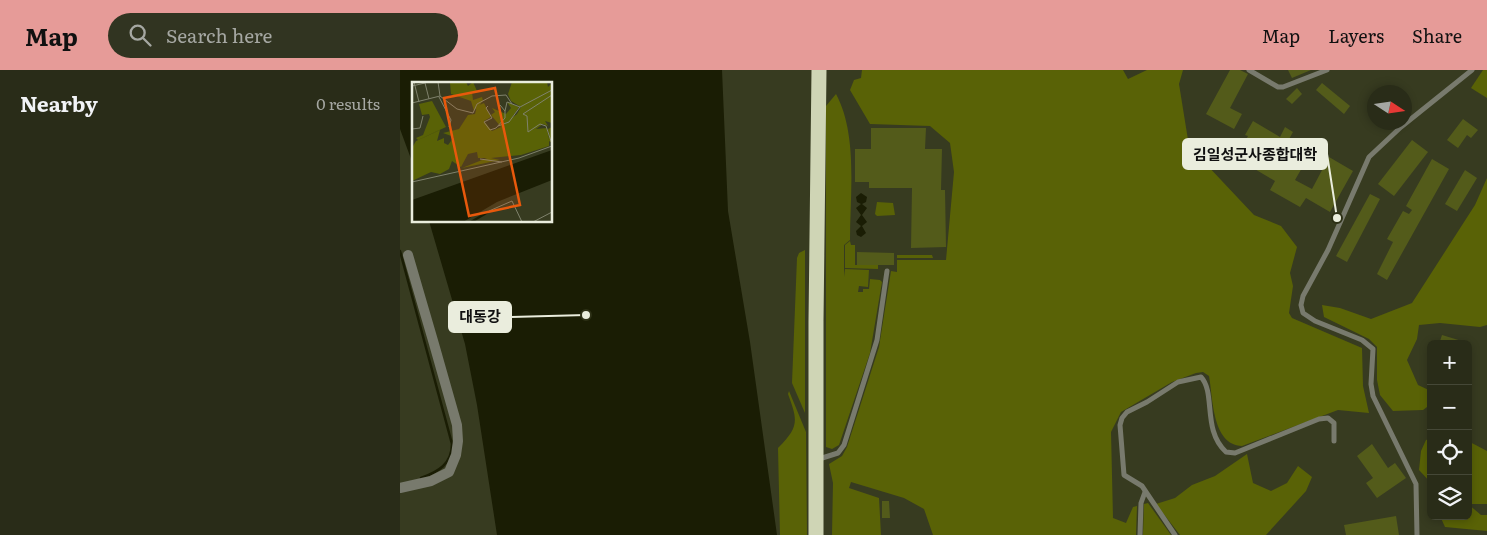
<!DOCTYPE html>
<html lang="en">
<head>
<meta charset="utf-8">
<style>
	:root { --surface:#292c18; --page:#313421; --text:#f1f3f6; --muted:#a5a7a2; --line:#454837; --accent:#e69b98 }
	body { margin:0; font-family:Literata,"Noto Sans KR",serif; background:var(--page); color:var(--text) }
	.controls { position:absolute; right:15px; bottom:15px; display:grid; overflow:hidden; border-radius:8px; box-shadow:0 2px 8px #0003 }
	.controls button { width:45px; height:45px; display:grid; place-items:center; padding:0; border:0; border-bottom:1px solid var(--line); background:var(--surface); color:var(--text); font:25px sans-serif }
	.compass { position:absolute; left:967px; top:15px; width:45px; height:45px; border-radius:50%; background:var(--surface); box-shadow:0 2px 8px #0003; rotate:102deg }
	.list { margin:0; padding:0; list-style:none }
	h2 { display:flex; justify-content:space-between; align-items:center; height:65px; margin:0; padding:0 20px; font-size:21px }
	h2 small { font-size:16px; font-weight:400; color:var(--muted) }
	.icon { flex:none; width:28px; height:28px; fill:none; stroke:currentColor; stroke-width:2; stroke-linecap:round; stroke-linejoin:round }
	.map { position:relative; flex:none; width:1087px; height:465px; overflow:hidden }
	header { display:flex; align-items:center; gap:30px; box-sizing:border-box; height:70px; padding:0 25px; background:var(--accent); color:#111 }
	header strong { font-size:24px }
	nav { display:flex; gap:28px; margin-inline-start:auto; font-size:18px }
	.search { width:350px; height:45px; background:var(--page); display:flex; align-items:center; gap:12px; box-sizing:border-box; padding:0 18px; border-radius:28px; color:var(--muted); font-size:19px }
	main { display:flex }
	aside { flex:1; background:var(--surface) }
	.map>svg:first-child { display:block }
	.green { fill:#596206 }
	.water { fill:#1a1d04 }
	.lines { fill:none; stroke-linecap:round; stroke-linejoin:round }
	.stream { stroke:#1a1d04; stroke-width:2.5 }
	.building { fill:#535b1a }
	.lane { stroke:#787a6d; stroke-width:5 }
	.street { stroke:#787a6d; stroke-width:10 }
	.highway { stroke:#cfd5b5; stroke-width:15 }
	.inset-river { fill:none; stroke:#1a1d04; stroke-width:2.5 }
	.inset-road { fill:none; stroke:#7f826c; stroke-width:1 }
	.view { fill:#e8590c; fill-opacity:0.15; stroke:#e8590c; stroke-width:2.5 }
	.inset-edge { fill:none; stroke:#eaeddd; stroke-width:2.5 }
	.leader { fill:none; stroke:#eaeddd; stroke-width:2 }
	.callout-dot { fill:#eaeddd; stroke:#2d3016; stroke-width:2 }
	.callout { fill:#eaeddd; stroke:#eaeddd; stroke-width:2 }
	.callout-label { font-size:15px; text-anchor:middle; font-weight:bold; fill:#111 }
</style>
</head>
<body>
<header>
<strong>Map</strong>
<div class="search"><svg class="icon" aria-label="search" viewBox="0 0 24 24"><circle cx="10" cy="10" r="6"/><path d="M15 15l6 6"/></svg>Search here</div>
<nav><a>Map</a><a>Layers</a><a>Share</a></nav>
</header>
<main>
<aside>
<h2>Nearby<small>0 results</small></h2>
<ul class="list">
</ul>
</aside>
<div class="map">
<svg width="1087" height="465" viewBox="0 0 1087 465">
	<rect width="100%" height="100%" fill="#373b20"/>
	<!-- green -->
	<g class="green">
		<path d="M462 0H723L728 9 747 0H783L779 14 789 76 854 145 881 156 897 177 890 203 893 216 889 243 892 248 962 278 963 316 969 343 938 340 842 376C812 375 813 328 809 306L803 302 796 303 772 312 721 342 711 362 713 448 726 453 733 437 737 436 736 465H533L524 439 504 428 451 412 449 418 479 428 481 465H432L433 413 429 394 442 386 447 377 479 277 491 201 497 202V190H546L554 102 550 73 530 56 470 54 450 20 454 10 461 8Z"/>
		<path d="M1083 0H1087V28L1071 18Z"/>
		<path d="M436 24C458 65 450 124 450 170L444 175V207L445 199 469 200 468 217 459 216 458 222H463V219H469L470 209 480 210 482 212 470 283 439 375 432 379 426 377V36Z"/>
		<path d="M1087 108V255L1080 257 1040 253 1019 255 1017 269 1007 290 1018 315 1031 321V334L1023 340 993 341 980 325 977 310V277L969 269 924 247 922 235 940 238 971 249 1012 233 1075 135Z"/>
		<path d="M477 132 493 133 495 145 477 146 475 144Z"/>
		<path d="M450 171 451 175H455V195H478V199L445 198V175Z"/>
		<path d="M405 180V343L392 313 397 188 399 183Z"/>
		<path d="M497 185H532L533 188H497Z"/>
		<path d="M389 321 406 362 407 465H380L378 378C399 357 398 351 388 324Z"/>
		<path d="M1031 368V413L1019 400 1021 381 1026 370Z"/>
		<path d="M1068 371 1087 381V434H1068Z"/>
		<path d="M847 384 853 413 871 421 887 413 898 396 912 407 906 421 866 465H780L756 434 775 428 792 415 815 406Z"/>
		<path d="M748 433 771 465H743L744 434Z"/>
		<path d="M1068 434 1081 445H1087V461L1045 457 1040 446H1068Z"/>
	</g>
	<!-- water -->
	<g class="water">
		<path d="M0 0H322L328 141 350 272 377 465H97L77 335 65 274 29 151H151V14H14V97L0 59Z"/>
		<path d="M461 123 467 127 466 132 462 134 467 138 462 145 467 152 462 156 466 163 461 167 457 165 456 161 461 156 456 152 461 145 456 138 461 134 457 132 456 127Z"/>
	</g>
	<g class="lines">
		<!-- stream -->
		<path class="stream" d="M0 181 52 374C52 394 38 402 21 408"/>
	</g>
	<!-- building -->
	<g class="building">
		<path d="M830 0H840L848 4 830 38 842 44 834 59 806 44Z"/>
		<path d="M888 0H911L892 8Z"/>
		<path d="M922 13 950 36 944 44 916 20Z"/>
		<path d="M897 18 902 24 892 34 886 29Z"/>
		<path d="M1063 49 1078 60 1071 68 1067 65 1058 78 1047 70Z"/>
		<path d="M853 51 880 67 885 57 893 62 888 71 910 84 895 110 912 119 929 87 953 101 930 142 906 128 900 137 870 120 875 111 836 88 848 66 845 65Z"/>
		<path d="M471 58H526L525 79H542L541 120H545L546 177 511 178 512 118H469V112H455V79H471Z"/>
		<path d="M1012 70 1028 82 994 126 978 114Z"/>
		<path d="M1032 89 1049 99 987 210 977 204 993 172 987 169 1003 141 1009 144 1012 140 1006 136Z"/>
		<path d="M1065 100 1077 108 1057 141 1045 134Z"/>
		<path d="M970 124 980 129 947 192 936 186Z"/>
		<path d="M457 182 494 183V195H457Z"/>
		<path d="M1042 265 1065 272 1064 274H1039Z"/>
		<path d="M972 374 988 398 995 393 1006 408 977 428 966 413 973 408 957 386Z"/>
		<path d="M482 431H489L490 448H482Z"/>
		<path d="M996 446 999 465H946L944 455Z"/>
	</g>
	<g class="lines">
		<!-- lane -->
		<g class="lane">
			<path d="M849 0 878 17H883L927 0"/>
			<path d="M419 389 438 383 444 375 477 270 487 201"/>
			<path d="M740 465 741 433 745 422"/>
			<path d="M775 465 742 416 724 405 720 355 722 348 727 342 747 332 778 312 801 307C816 323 802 360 826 382L835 383 919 349 928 348 934 353V371"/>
			<path d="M1017 465 1016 414 973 326 971 314 973 279 962 270 915 251 903 243 901 235 903 226 928 180 969 87 1001 57 1072 0"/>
		</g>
		<!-- street -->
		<path class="street" d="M0 418 31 411 49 402 56 385 58 371 57 355 34 274 8 185"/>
		<!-- highway -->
		<path class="highway" d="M416 465V251L419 0"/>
	</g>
	<!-- overview -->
	<g transform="translate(12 12)">
		<rect width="140" height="140" fill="#373b20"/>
		<path d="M35 0H54L56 4 61 0 65 9 60 10 61 18 70 15 71 19 62 29 59 19 39 12 38 1ZM100 0H135L136 5 140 1V41L133 39 136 44 131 42 124 47 135 46 137 58 136 47 140 45V61L137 59V64L109 73 79 76 88 78 50 86 75 76H66L65 70 56 72 49 85 40 79 37 87 28 92 19 90 0 99V66L4 59 28 48 25 59 32 56V61L36 63 42 55 31 51 47 47 56 33 63 32 65 24 72 21 79 35 72 39 80 49 89 45 79 33 83 30 80 26 94 32 99 26 95 20 107 25 100 36 105 32 109 25 99 19 96 12ZM20 19 34 45 6 58 4 56 11 53 18 35 17 32 10 33 7 22Z" fill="#596206"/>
		<path d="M140 68V98L85 120 51 140H0V118Z" fill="#1a1d04"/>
		<path class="inset-river" d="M59 140 76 130"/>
		<path class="inset-road" d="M2 0 7 20M0 4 13 1 17 17M140 13 111 32 115 34 116 50 128 42 134 44 140 62M28 14 45 27 61 31 65 22 80 14 94 13 100 22M27 15 39 38 37 45M0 21 28 14 26 0M88 23 93 29 95 20 108 25M76 24 74 26 80 36 72 40 78 48 84 46 93 36V29M86 44 97 40 108 25 140 8M0 47 8 46 11 34M68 77 90 80M0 100 107 76 140 64M77 129 100 119 110 140M121 140 140 130"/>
		<path class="view" d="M83 6 108 123 57 134 32 16Z"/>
		<rect width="140" height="140" class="inset-edge"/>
	</g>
	<!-- callouts -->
	<path class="leader" d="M937 148L927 84M186 245L111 247"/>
	<g class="callout-dot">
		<circle cx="937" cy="148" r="5"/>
		<circle cx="186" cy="245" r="5"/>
	</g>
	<g class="callout">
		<rect x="783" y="69" width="144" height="30" rx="5"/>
		<rect x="49" y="232" width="62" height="30" rx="5"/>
	</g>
	<g class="callout-label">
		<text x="855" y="90">김일성군사종합대학</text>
		<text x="80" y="252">대동강</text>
	</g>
</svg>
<div class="controls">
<button>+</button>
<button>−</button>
<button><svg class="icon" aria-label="locate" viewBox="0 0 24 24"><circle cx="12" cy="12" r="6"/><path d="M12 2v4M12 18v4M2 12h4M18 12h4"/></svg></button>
<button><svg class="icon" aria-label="layers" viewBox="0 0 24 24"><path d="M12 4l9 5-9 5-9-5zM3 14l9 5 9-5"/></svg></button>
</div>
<svg class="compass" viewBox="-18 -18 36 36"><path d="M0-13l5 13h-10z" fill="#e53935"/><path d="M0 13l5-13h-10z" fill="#a5a7a2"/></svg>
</div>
</main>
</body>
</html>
